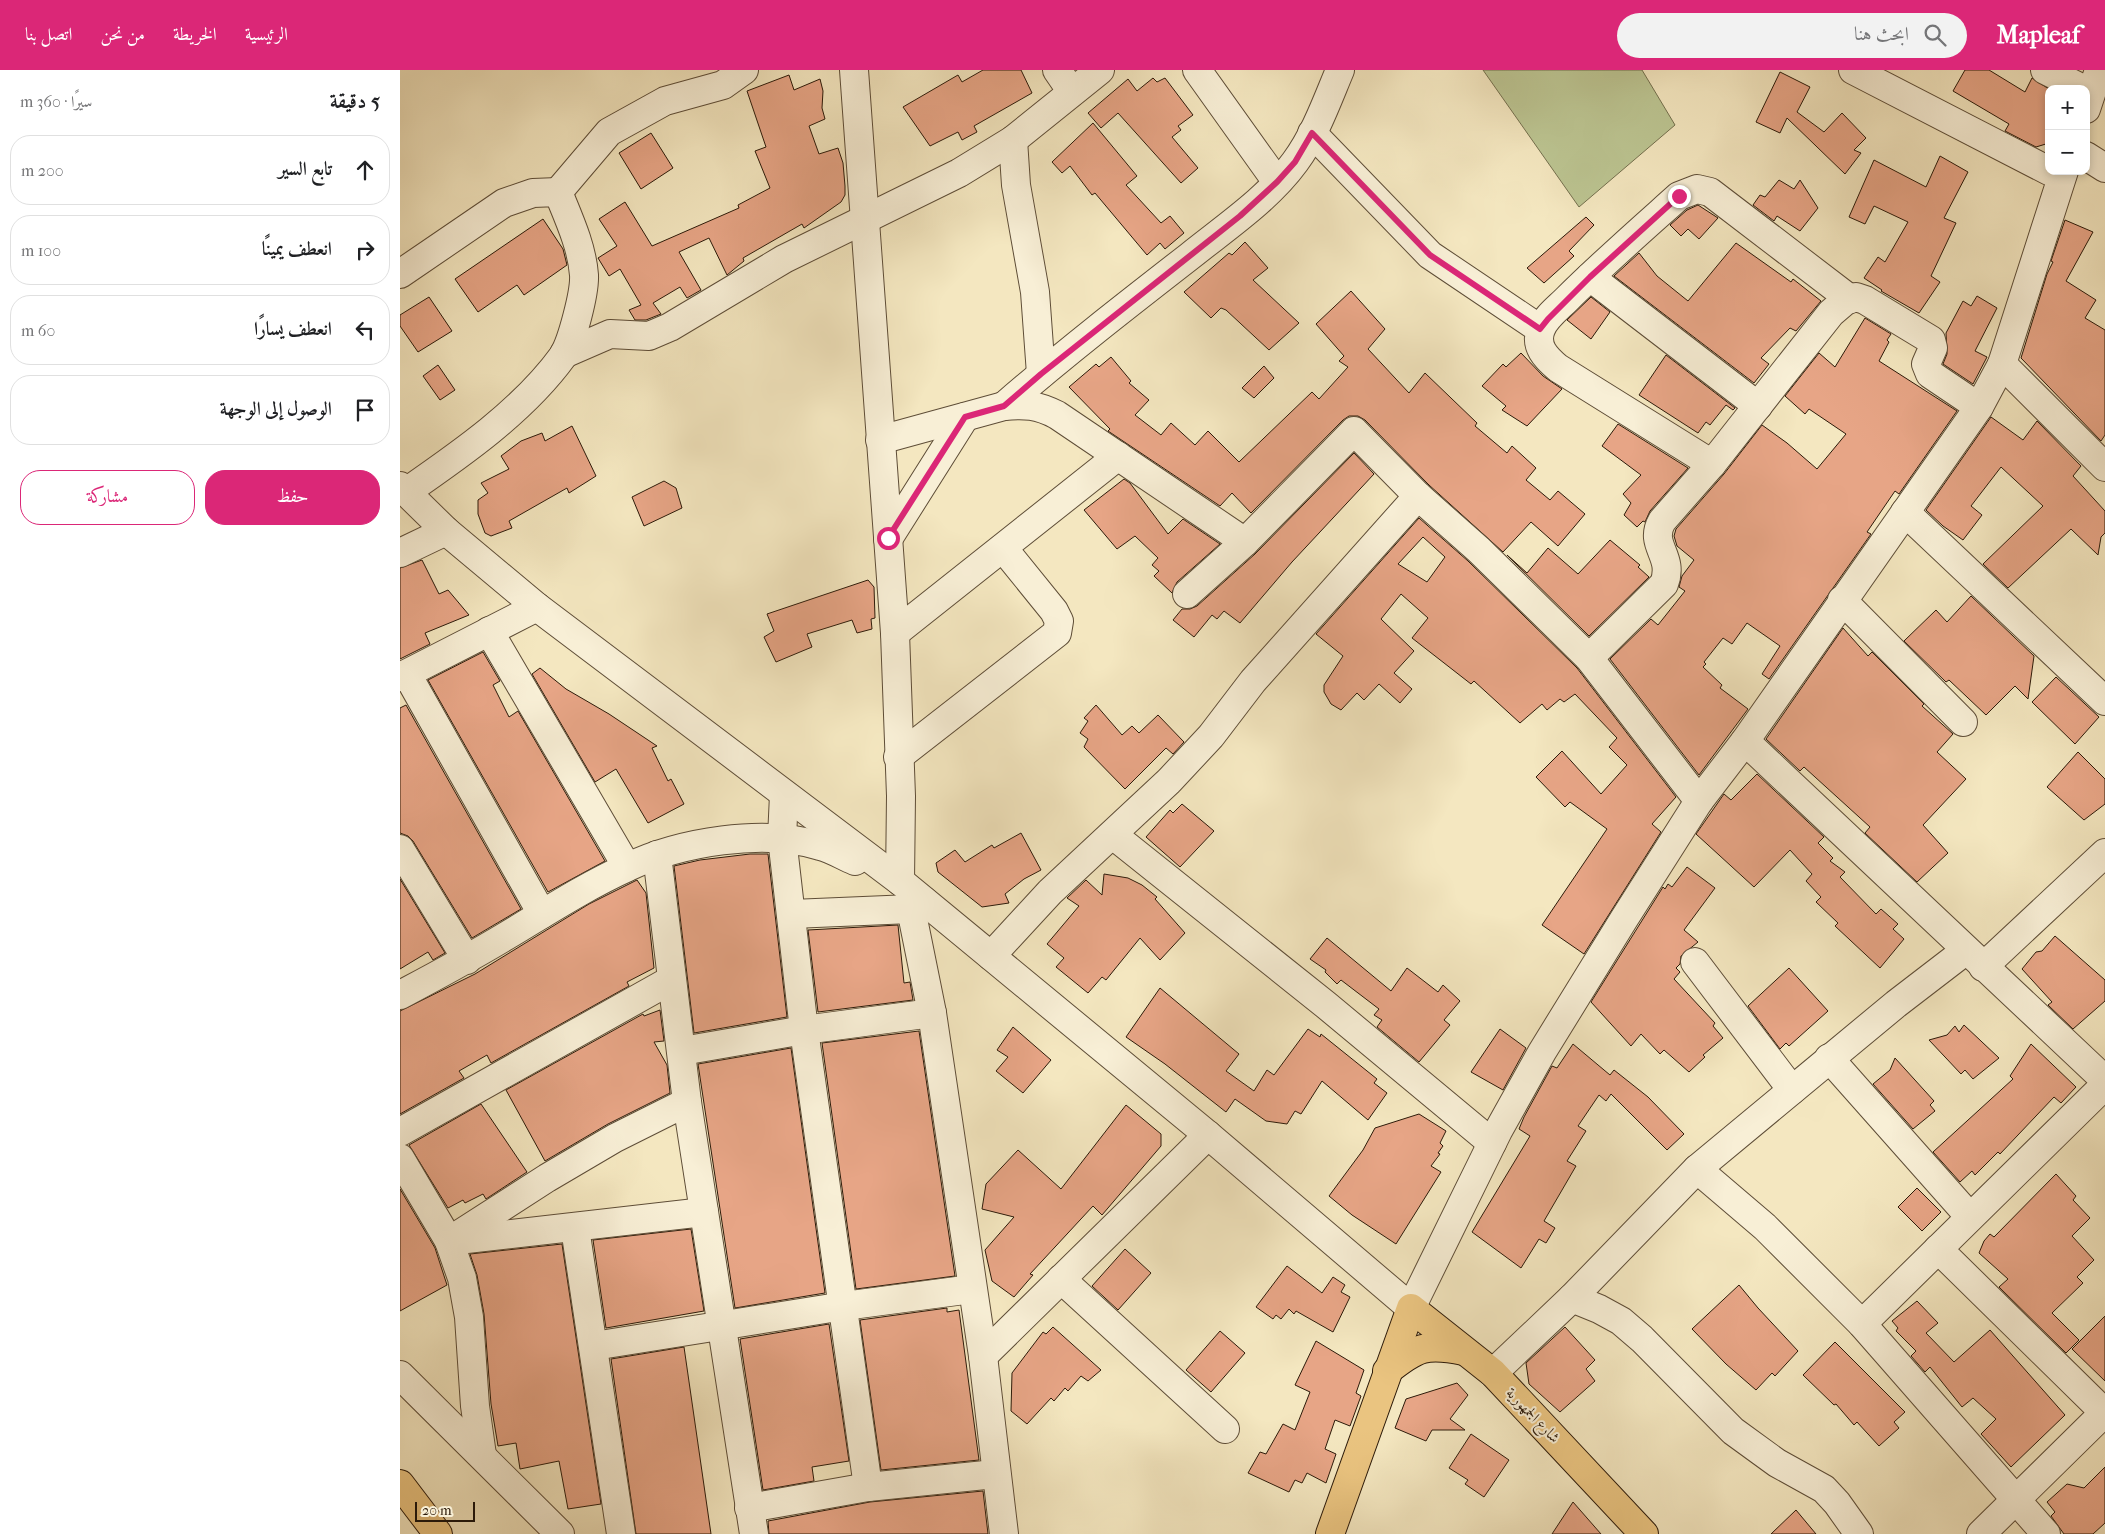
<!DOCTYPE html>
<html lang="ar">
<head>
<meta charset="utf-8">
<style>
	:root { --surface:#fff; --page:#f2f2f2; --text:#202124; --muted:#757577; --line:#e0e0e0; --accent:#db2777 }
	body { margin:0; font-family:"IM FELL French Canon",Amiri,serif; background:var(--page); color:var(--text); direction:rtl }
	.controls { position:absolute; right:15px; top:15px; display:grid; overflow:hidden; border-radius:10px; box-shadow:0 2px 8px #0003 }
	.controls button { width:45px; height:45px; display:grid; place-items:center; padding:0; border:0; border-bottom:1px solid var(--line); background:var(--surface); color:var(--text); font:25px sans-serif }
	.scale { position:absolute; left:15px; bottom:12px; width:60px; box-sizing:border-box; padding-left:5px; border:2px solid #2c1a09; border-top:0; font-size:14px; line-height:18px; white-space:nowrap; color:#2c1a09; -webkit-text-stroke:4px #f8efd6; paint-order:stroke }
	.stop { position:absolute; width:15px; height:15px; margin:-11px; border:4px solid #db2777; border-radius:50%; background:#fff }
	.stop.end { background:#db2777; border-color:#fff; box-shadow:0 1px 5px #0008 }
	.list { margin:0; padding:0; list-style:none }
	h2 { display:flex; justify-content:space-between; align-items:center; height:65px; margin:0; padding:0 20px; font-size:21px }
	h2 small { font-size:16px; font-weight:400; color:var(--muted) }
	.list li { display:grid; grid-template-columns:32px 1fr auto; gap:15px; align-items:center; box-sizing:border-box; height:70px; margin:0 10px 10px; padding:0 10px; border:1px solid var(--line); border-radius:20px }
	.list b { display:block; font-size:19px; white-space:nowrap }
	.list em { font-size:16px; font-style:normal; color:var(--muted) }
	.actions { display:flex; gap:10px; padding:15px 20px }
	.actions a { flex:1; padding:11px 0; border:1px solid var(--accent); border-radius:20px; text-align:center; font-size:18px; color:var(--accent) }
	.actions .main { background:var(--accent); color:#fff }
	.icon { flex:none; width:28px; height:28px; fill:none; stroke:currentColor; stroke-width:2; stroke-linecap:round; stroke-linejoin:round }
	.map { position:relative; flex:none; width:1705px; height:1464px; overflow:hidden; direction:ltr }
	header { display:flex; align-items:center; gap:30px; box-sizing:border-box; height:70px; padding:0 25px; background:var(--accent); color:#fff }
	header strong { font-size:24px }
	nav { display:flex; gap:28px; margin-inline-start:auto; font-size:18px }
	.search { width:350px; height:45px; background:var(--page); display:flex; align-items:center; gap:12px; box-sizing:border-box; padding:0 18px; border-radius:28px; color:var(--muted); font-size:19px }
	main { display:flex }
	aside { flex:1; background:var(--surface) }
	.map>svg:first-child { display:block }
	.green { fill:#bcc592; stroke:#74704e }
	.building { fill:#e7a586; stroke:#2c1a09; fill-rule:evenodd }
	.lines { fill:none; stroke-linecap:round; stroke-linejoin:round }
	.minor-casing { stroke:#5e4d37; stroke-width:30 }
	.major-casing { stroke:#2c1a09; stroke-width:30 }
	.minor { stroke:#f8efd6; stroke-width:28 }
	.major { stroke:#eac480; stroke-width:28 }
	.route { stroke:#db2777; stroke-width:6 }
	.labels { text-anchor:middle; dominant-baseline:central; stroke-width:4; stroke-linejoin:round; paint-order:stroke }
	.street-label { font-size:15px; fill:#2c1a09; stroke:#f8efd6 }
</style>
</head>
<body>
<header>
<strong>Mapleaf</strong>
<div class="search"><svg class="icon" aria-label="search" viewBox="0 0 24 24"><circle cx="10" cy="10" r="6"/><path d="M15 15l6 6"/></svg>ابحث هنا</div>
<nav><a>الرئيسية</a><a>الخريطة</a><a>من نحن</a><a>اتصل بنا</a></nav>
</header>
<main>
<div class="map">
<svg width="1705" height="1464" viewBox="0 0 1705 1464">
	<rect width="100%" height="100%" fill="#f4e7c0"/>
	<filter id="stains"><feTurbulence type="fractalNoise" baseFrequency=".004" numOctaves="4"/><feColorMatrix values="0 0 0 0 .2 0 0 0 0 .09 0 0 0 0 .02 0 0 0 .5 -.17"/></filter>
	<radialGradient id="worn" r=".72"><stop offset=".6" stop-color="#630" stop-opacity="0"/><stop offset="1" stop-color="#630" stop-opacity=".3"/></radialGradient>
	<!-- green -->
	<path class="green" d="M1083 0H1242L1275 55 1179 137Z"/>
	<!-- building -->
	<g class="building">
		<path d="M583 0H621L632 23 574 56 577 62 562 70 558 62 530 76 503 37 558 5 562 12Z"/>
		<path d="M1565 0H1589L1625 22 1632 8 1649 19V73L1636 77 1605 61 1609 54 1553 21Z"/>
		<path d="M1380 2 1410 17 1397 42 1424 62 1442 43 1466 68 1454 80 1461 83 1445 104 1387 48 1380 63 1356 52Z"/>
		<path d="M389 5 394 20 420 9 423 21 422 38 425 49 409 56 419 84 438 78 443 93 445 116V125L441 132 404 158 402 154 343 188 344 191 327 205 309 168 279 182 301 220 287 228 280 217 253 233 261 244 246 250H235L229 240 241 235 220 199 209 206 198 188 217 176 199 149 225 132 252 176 339 138 338 135 370 118 355 81 366 77 347 21Z"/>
		<path d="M753 8 757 12 765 8 793 45 778 56 781 60 772 67 798 98 781 113 718 43 701 58 688 43 728 9 737 21Z"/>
		<path d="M693 53 737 106 726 115 761 153 770 146 784 163 765 179 760 173 747 185 695 123 692 125 670 96 662 103 652 92Z"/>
		<path d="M251 63 273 98 241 119 219 83Z"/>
		<path d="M1540 86 1568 102 1544 148 1556 153 1531 206 1540 212 1519 243 1481 221 1482 220 1464 208 1478 187 1485 192 1508 152 1474 136 1465 154 1449 147 1474 90 1526 117Z"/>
		<path d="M1379 110 1394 119 1400 110 1418 138 1400 161 1377 146 1374 151 1353 135 1360 125 1365 127Z"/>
		<path d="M1298 135 1318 148 1299 169 1288 159 1281 166 1270 155 1287 140Z"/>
		<path d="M1186 147 1194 155 1169 181 1174 186 1144 213 1127 198Z"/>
		<path d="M143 149 163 179 167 195 124 225 117 215 78 242 55 209Z"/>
		<path d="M1665 150 1693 162 1666 211 1696 230 1685 248 1705 260V365L1701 371 1621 288 1647 204 1653 192 1651 191Z"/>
		<path d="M845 172 868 198 853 210 899 253 869 280 826 240 821 238 811 248 784 222 829 183 832 185Z"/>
		<path d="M1336 173 1391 212 1393 209 1421 231 1396 261 1390 258 1361 288 1369 294 1354 313 1214 206 1239 183 1257 206 1288 231Z"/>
		<path d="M951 221 985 259 968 279 1009 323 1025 303 1077 353 1075 356 1107 383 1112 376 1136 398 1126 410 1150 430 1158 421 1185 444 1158 476 1131 452 1103 482 1029 415 965 350 958 346H949L943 350 851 443 832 423 820 436 708 361 710 359 669 317 696 294 699 297 711 287 731 311 729 313 749 330 735 345 761 365 771 353 795 375 808 361 839 392 912 322 919 329 948 297 939 291 944 286 916 254Z"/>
		<path d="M1577 226 1597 238 1575 281 1587 287 1573 314 1543 294 1547 284 1546 263 1563 231 1571 236Z"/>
		<path d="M29 227 52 261 18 282 0 256V245Z"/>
		<path d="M1191 227 1210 242 1191 269 1167 250Z"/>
		<path d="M1465 248 1491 264 1487 270 1489 272 1479 291 1557 341 1499 424 1495 421 1467 462 1471 464 1369 609 1362 604 1380 576 1347 553 1332 574 1323 568 1304 592 1306 594 1303 597 1322 615 1320 618 1348 639 1299 705 1210 589 1251 549 1258 555 1285 521 1279 517 1282 506 1294 490 1277 476 1274 466 1276 459 1324 404 1362 355 1387 373 1417 399 1446 364 1409 339 1405 344 1385 326 1419 283 1435 297Z"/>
		<path d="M1121 283 1143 306 1162 319 1127 356 1102 340 1106 336 1082 316 1103 294 1106 297Z"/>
		<path d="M1266 285 1335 338 1333 340 1326 335 1310 355 1306 352 1298 363 1239 325Z"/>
		<path d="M38 295 55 320 40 330 23 306Z"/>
		<path d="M864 296 874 308 854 328 842 318Z"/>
		<path d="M1591 347 1623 370 1637 351 1681 396 1673 406 1705 441V463L1701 467 1698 485 1671 459 1608 518 1583 494 1643 436 1601 397 1571 436 1582 445 1563 470 1543 456 1526 440Z"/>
		<path d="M1218 354 1288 398 1250 441 1245 452 1243 451 1237 457 1224 445 1231 433 1223 424 1241 405 1202 376Z"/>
		<path d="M172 356 196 406 169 423 167 418 109 451 112 458 91 466 85 463 78 444V430L88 423 81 413 109 399 101 386 121 371 142 363 145 371Z"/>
		<path d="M954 383 974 404 892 492 840 553 824 541 817 549 812 545 794 567 773 550 782 539H790L797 536 855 484Z"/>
		<path d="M724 409 730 413 768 464 783 449 820 474 777 512 772 523 754 506 759 501 752 495 758 488 735 466 717 479 684 440Z"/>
		<path d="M264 411 276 418 282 438 244 456 232 427Z"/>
		<path d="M1019 448 1068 491 1177 598 1276 727 1252 754 1261 762 1184 884 1142 855 1207 759 1170 732 1165 737 1136 707 1162 681 1201 724 1227 695 1209 677 1217 668 1175 624 1164 632 1160 629 1147 640 1142 634 1120 653 1074 611 1071 614 1012 568 1028 548 1001 524 981 549 1014 581 994 603 1012 619 1000 633 979 614 964 630 957 623 941 640 931 634 924 622V615L943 586 916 564ZM1023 467 1045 487 1027 512 998 494Z"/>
		<path d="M1210 470 1240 495 1238 497 1249 507 1189 566 1107 485 1127 503 1148 478 1178 504Z"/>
		<path d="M22 490 39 524 48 520 69 545 25 563 30 574 0 589V498Z"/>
		<path d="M468 510 474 517 475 548 471 549 472 559 457 563 452 550 407 564 412 577 376 592 364 567 374 561 367 544Z"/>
		<path d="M1571 526 1634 586 1628 629 1615 616 1586 645 1549 610 1546 612 1504 571 1536 540 1547 552Z"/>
		<path d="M1443 558 1468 586 1472 582 1524 634 1522 636 1553 664 1537 682 1566 709 1523 755 1548 783 1517 812 1465 763 1470 757 1404 697 1400 701 1366 669Z"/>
		<path d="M83 582 100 611 93 615 109 647 118 641 205 791 148 822 28 610Z"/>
		<path d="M140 598 166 619 209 644 257 676 252 678 268 711 271 709 284 734 248 753 216 699 195 712 132 604Z"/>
		<path d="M1656 607 1699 647 1675 674 1632 632Z"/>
		<path d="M6 635 121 839 72 868 13 771 8 766 0 763V638Z"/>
		<path d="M696 635 722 665 732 656 739 663 758 645 784 672 773 684 766 678 725 719 684 677 688 669 680 663 688 651 684 648Z"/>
		<path d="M1678 682 1705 709V734L1684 750 1647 717Z"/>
		<path d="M1357 704 1424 767 1418 773 1433 788 1430 791 1445 802 1440 807 1476 844 1481 839 1498 854 1493 859 1504 869 1480 898 1435 856 1438 853 1416 832 1421 827 1406 811 1412 804 1390 780 1354 817 1296 764 1324 724 1331 730Z"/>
		<path d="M782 734 814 761 780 797 746 767 770 740 773 743Z"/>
		<path d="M621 763 641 800 624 809 605 824 609 833 582 837 538 802 536 793 555 780 565 792 592 775 594 778Z"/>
		<path d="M350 784H368L387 947 294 963 274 796 300 790Z"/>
		<path d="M1287 797 1315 818 1284 860 1298 872 1281 886 1280 894 1276 898 1280 902 1274 909 1315 953 1313 956 1323 968 1303 985 1305 987 1289 1002 1264 980 1260 984 1241 964 1231 976 1191 932 1263 817 1265 819 1268 814 1272 817Z"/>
		<path d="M704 804 728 808 742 815 757 827 755 829 785 863 760 890 740 868 706 910 702 907 688 923 656 897 664 888 647 874 679 836 667 828 686 810 702 825Z"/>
		<path d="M0 809 45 883 33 890 28 882 0 899Z"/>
		<path d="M237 810 246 823 254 898 227 912 229 916 91 993 87 985 59 1001 64 1008 0 1044V941L75 904 189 834Z"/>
		<path d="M498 855 504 913 510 912 513 930 418 942 408 860Z"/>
		<path d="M1655 866 1705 910V931L1673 959 1648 935 1652 932 1622 899 1636 882 1642 881Z"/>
		<path d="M927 868 991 921 1007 898 1038 922 1043 915 1060 931 1044 950 1050 955 1019 992 977 957 982 950 974 945 979 939 941 910 937 914 925 902 926 900 910 889Z"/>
		<path d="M1389 898 1428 941 1389 976 1386 973 1380 979 1348 936Z"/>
		<path d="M760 918 839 984 826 1001 854 1021 867 1000 874 1005 908 959 920 967 921 964 977 1009 974 1013 987 1023 968 1050 922 1011 901 1044 895 1041 887 1054 866 1051 835 1029 826 1042 765 994 726 967Z"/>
		<path d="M260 940 264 971 254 972 267 995 270 1023 208 1054 145 1091 106 1020 243 944 244 946Z"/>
		<path d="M1564 955 1599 988 1573 1009 1565 1000 1561 1004 1529 970 1547 965 1555 956 1559 962Z"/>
		<path d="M613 957 651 990 623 1023 596 1001 608 987 597 980Z"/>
		<path d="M1100 959 1126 978 1103 1020 1071 1002Z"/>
		<path d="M519 961 555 1206 456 1219 422 973Z"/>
		<path d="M1173 974 1210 1005 1214 1000 1248 1027 1284 1064 1267 1080 1211 1024 1206 1031 1199 1025 1178 1056 1186 1061 1167 1091 1176 1096 1144 1151 1155 1158 1146 1173 1139 1169 1121 1198 1072 1162 1130 1066 1119 1059 1124 1047 1152 996 1157 998Z"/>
		<path d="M1631 974 1676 1017 1661 1033 1654 1027 1600 1084 1598 1082 1575 1105 1572 1101 1560 1112 1533 1082 1613 1009 1610 1006Z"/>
		<path d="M391 978 425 1223 335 1238 298 994Z"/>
		<path d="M1495 988 1534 1031 1530 1035 1535 1041 1513 1059 1473 1014 1490 1000Z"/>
		<path d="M81 1034 127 1102 86 1129 83 1124 65 1133 63 1130 48 1138 9 1075Z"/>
		<path d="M726 1035 761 1064V1076L702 1145 693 1136 630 1204 633 1205 614 1227 592 1211 585 1180 614 1147 582 1139 586 1114 618 1080 661 1119Z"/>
		<path d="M1019 1044 1046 1061 1040 1073 1043 1076 1038 1083 1040 1084 1031 1096 1041 1102 996 1174 952 1145 929 1126 963 1080 975 1058Z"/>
		<path d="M1656 1104 1676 1126 1673 1130 1690 1148 1672 1166 1694 1190 1677 1207 1683 1213 1652 1243 1679 1270 1666 1283 1599 1217 1608 1209 1579 1183 1584 1171 1590 1164 1594 1167Z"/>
		<path d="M1517 1118 1541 1142 1522 1161 1498 1137Z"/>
		<path d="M0 1119 35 1178 47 1215 0 1241Z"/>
		<path d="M291 1159 304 1241 206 1258 193 1170Z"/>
		<path d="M162 1174 201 1434 168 1439 159 1391 120 1399 116 1373 98 1376 91 1334 84 1244 77 1205 70 1184Z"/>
		<path d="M725 1179 751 1203 718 1240 692 1216Z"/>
		<path d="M887 1196 922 1223 933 1207 945 1215 941 1222 950 1227 933 1262 896 1241 894 1244 889 1239 881 1249 876 1245 873 1249 856 1237Z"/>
		<path d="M1339 1215 1358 1238 1398 1281 1375 1306 1372 1303 1356 1320 1326 1294 1292 1259Z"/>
		<path d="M1517 1231 1538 1253 1526 1263 1554 1292 1590 1260 1665 1345 1611 1397 1581 1364 1596 1349 1573 1328 1562 1337 1530 1297 1525 1302 1511 1286 1516 1281 1496 1261 1498 1258 1492 1251Z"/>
		<path d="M547 1238V1242L559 1240 579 1390 481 1400 460 1250Z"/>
		<path d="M1705 1246V1311L1672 1279Z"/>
		<path d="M429 1254 449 1391 412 1397 414 1411 363 1420 340 1269Z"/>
		<path d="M653 1257 701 1300 688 1311 681 1306 668 1321 665 1318 654 1331 651 1328 627 1354 611 1341 612 1303 643 1262 646 1264Z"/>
		<path d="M1165 1257 1195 1290 1186 1299 1195 1311 1160 1342 1129 1314 1126 1293Z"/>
		<path d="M820 1261 845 1283 811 1322 786 1300Z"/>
		<path d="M916 1271 964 1300 956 1323 961 1326 950 1356 935 1350 925 1379 936 1384 926 1413 907 1403 902 1413 895 1410 889 1422 848 1403 860 1382 866 1384 883 1354 895 1360 910 1322 895 1315Z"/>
		<path d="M1435 1272 1505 1342 1494 1352 1499 1358 1479 1376 1457 1352 1454 1355 1436 1334 1434 1335 1403 1305Z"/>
		<path d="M284 1277 311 1464H236L211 1289Z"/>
		<path d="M1057 1313 1068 1325 1050 1349 1065 1360H1032L1026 1371 995 1358 1006 1329Z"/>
		<path d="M1071 1364 1109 1390 1084 1427 1065 1414 1068 1410 1049 1398Z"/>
		<path d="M1705 1397V1453L1693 1464H1664L1651 1446 1655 1442 1647 1432 1667 1414 1684 1418Z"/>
		<path d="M583 1421 588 1464H369L368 1451 470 1432Z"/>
		<path d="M1173 1432 1201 1464H1152Z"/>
		<path d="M1396 1440 1416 1464H1371Z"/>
	</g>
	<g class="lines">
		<!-- minor casing -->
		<g class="minor-casing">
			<g id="minor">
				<path d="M454 0 495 563 501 726 500 811"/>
				<path d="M657 0 672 22"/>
				<path d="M797 0 877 112"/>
				<path d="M1453 0 1649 101"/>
				<path d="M1645 0 1683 19"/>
				<path d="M1686 39 1699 0"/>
				<path d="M912 63 1030 185 1140 259"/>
				<path d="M613 70 616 115 635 222 641 304"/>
				<path d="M1686 86 1705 98"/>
				<path d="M158 122 209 62 265 31 323 15 344 0"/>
				<path d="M0 204 104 133 133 123 158 122C169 149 182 177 184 205 185 222 172 272 163 286 123 341 61 384 6 422"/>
				<path d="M1190 207 1358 336"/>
				<path d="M164 284 210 264 249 266 270 257 384 189 559 103 613 70 700 0"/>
				<path d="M1602 294 1705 397"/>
				<path d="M604 336C664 284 727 235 790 186 826 157 868 129 895 92 915 65 927 31 940 0"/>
				<path d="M480 370 604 336C625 334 638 335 657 345L845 472"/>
				<path d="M1312 394 1158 298C1146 288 1134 276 1141 259 1145 248 1158 238 1166 230 1202 194 1241 160 1279 126L1297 119 1310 122 1450 229"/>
				<path d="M0 416 46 461 137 537 500 811 808 1065 1011 1238 1098 1061 1142 982 1224 849 1299 731 1345 671 1579 337 1602 294 1664 101"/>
				<path d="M1505 442 1705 631"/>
				<path d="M488 469 565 347"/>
				<path d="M0 483 46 461"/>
				<path d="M787 524 845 472 954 361 1018 426 1079 480 1189 588 1299 731"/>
				<path d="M1442 530 1563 652"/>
				<path d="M89 561 227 797"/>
				<path d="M495 563 718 386"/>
				<path d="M1189 588 1264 514C1275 485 1248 476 1262 451L1312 394 1431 243 1445 231 1456 227 1465 230 1531 270 1533 278 1526 294 1530 304 1579 337"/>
				<path d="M7 604 142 844"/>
				<path d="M0 607 137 537"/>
				<path d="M1345 671 1705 1010"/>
				<path d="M498 687 657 563 659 551 654 541 603 478"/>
				<path d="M384 725 382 768 404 960 468 1417"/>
				<path d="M713 765 926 935 1092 1073"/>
				<path d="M0 779 67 890"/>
				<path d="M257 785 287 1032 354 1464"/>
				<path d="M524 831 511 839 532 943 583 1286 604 1464"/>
				<path d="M392 844 511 839"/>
				<path d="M591 886 650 822 769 711 811 666 853 611 1018 426"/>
				<path d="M1295 892 1392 1020"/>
				<path d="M1583 897 1705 783"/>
				<path d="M0 925C36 906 71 887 106 866 146 842 186 816 228 797 280 772 364 758 420 776 432 779 443 786 455 791"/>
				<path d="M282 981 404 960 532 943"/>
				<path d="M1429 988 1570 1147"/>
				<path d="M0 1062 271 910"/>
				<path d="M0 1088 49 1171 304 1142"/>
				<path d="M1297 1099 1365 1157 1462 1254 1646 1464"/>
				<path d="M175 1158 221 1464"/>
				<path d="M1538 1179 1705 1343"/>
				<path d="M661 1209 825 1359"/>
				<path d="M1172 1228 1199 1239 1221 1251 1242 1269 1333 1361 1377 1393 1424 1419 1437 1433 1459 1464"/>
				<path d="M1462 1254 1705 1015"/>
				<path d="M194 1276 444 1236 572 1219"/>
				<path d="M583 1286 808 1065"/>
				<path d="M1093 1303 1172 1228 1297 1099 1496 934 1565 881"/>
				<path d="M0 1305 160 1464"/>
				<path d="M82 1385 75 1336 69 1247 62 1208 49 1171 147 1108 215 1068 287 1032"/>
				<path d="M349 1438 468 1417 595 1404"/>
				<path d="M1581 1464 1705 1342"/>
			</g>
		</g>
		<!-- major casing -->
		<g class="major-casing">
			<g id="major">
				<path d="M987 1301C1017 1277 1026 1273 1064 1281"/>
				<path d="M0 1414 38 1464"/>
				<path d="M930 1464 1011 1238 1093 1303 1244 1464"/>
			</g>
		</g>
		<!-- minor -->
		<use href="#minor" class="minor"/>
		<!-- major -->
		<use href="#major" class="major"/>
	</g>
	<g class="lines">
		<!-- route -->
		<path class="route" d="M488 468 565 347 604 336 641 304 840 146 877 112 895 92 912 63 1030 185 1140 259 1148 249 1190 207 1279 126"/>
	</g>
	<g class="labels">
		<!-- street labels -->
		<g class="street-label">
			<text transform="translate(1133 1345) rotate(46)">شارع الجمهورية</text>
		</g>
	</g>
	<rect width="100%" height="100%" filter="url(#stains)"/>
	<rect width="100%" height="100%" fill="url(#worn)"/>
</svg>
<div class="controls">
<button>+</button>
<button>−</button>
</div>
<div class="scale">20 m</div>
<div class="stop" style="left:488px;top:468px"></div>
<div class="stop end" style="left:1279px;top:126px"></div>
</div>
<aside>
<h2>5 دقيقة<small>سيرًا · 360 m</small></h2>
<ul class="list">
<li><svg class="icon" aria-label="ahead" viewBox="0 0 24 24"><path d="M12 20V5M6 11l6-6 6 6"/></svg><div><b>تابع السير</b></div><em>200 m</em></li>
<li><svg class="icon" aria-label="right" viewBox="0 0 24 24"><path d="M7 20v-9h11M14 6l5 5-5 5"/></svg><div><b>انعطف يمينًا</b></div><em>100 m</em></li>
<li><svg class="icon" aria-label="left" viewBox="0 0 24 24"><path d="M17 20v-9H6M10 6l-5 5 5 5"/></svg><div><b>انعطف يسارًا</b></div><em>60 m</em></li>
<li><svg class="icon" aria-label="arrive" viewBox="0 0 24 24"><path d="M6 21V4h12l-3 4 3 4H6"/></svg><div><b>الوصول إلى الوجهة</b></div></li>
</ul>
<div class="actions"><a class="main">حفظ</a><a>مشاركة</a></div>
</aside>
</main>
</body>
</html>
